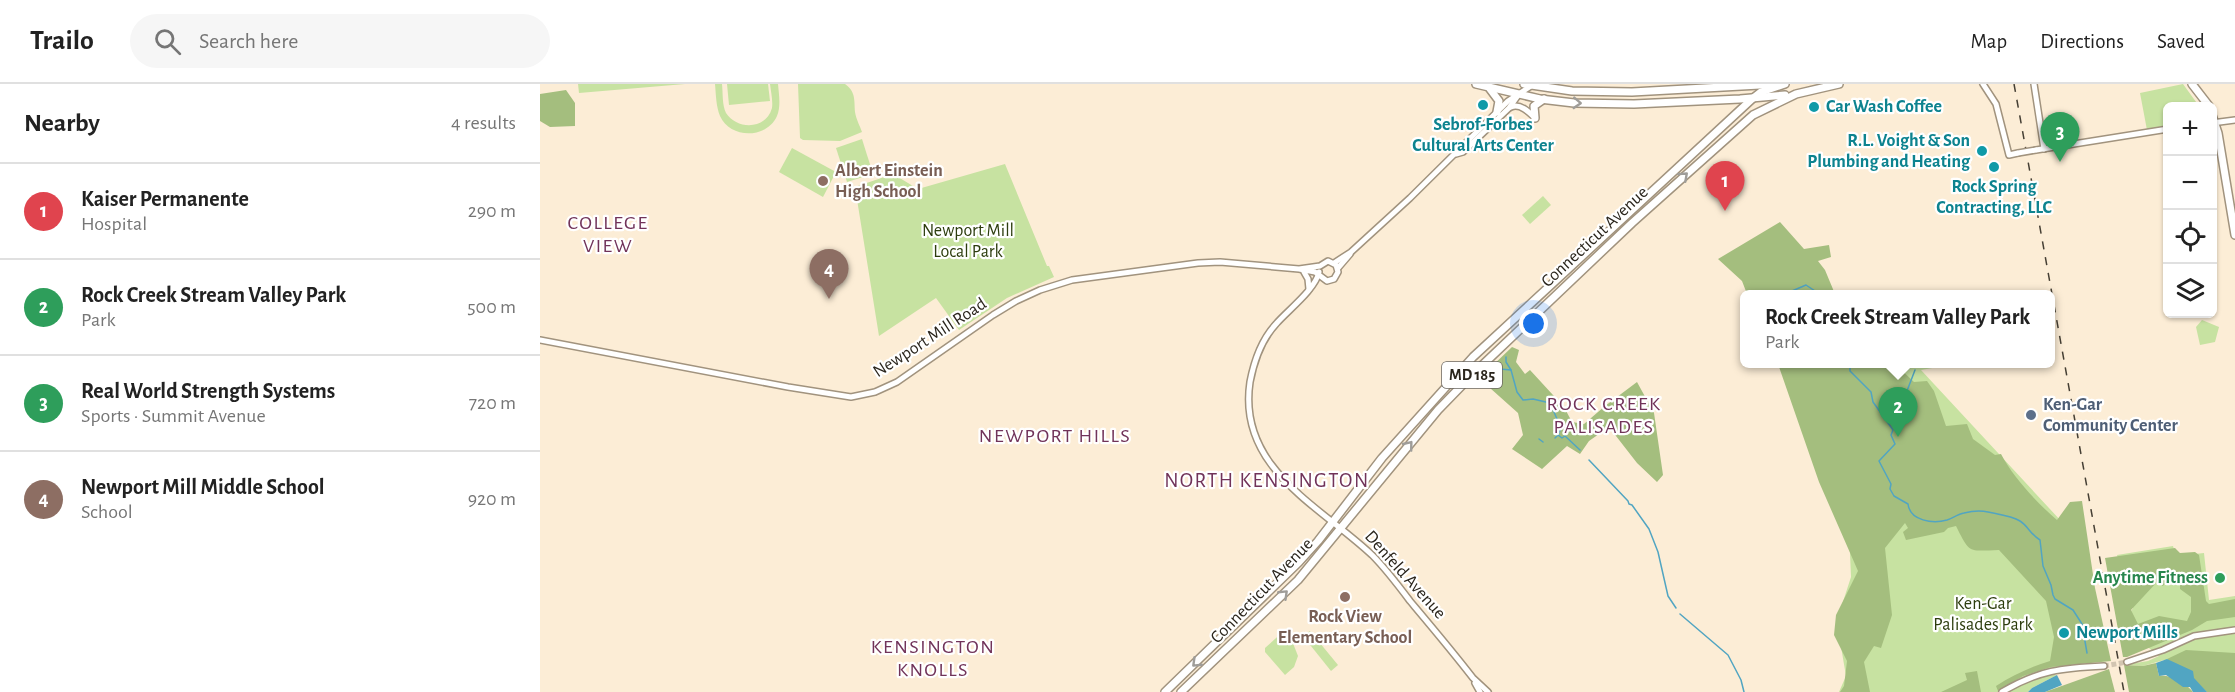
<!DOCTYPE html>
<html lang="en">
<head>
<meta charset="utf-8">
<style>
	:root { --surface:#fff; --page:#f6f6f6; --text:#222; --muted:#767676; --line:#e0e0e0; --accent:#7c3aed }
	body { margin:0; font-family:"Alegreya Sans",sans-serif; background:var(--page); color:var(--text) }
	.controls { position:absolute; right:18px; top:18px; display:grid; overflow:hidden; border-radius:9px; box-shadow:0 2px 4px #0004 }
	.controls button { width:54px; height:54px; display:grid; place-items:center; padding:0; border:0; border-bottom:2px solid var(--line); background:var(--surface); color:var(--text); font:30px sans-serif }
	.you { position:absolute; left:994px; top:240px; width:21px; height:21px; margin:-15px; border:4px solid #fff; border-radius:50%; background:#1a73e8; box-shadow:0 0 0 9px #1a73e833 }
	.badge { display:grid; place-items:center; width:39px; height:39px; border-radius:50%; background:var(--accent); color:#fff; font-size:20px; font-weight:700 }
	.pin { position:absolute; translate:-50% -50px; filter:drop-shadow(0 2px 3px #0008) }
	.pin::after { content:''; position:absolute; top:32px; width:21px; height:18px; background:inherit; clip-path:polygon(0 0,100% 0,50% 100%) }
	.popup { position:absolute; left:1200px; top:206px; width:315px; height:78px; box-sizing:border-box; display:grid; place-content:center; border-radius:9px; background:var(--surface); filter:drop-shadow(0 2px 4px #0005); font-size:20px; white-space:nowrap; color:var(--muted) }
	.popup b { font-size:22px; color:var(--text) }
	.popup::after { content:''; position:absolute; left:50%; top:100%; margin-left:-12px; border:12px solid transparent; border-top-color:var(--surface) }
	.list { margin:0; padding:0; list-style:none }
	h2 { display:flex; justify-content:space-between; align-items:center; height:78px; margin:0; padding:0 24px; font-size:26px }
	h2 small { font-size:20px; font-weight:400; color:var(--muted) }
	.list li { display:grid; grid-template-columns:39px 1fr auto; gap:18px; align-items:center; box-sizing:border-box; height:96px; padding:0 24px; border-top:2px solid var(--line) }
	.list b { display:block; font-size:22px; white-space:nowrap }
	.list p { margin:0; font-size:20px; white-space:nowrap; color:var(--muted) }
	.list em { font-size:20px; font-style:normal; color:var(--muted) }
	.icon { flex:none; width:33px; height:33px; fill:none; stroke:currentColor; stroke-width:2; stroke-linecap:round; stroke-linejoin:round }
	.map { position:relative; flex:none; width:1695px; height:608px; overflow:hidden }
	header { display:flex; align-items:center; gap:36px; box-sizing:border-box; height:84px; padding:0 30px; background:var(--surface); border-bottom:2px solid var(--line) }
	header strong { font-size:28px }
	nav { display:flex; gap:33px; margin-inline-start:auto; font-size:21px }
	.search { width:420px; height:54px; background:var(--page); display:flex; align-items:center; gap:15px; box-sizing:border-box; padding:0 21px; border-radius:33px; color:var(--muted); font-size:22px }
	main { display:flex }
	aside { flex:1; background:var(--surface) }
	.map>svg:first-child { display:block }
	.green { fill:#c7e2a1 }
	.forest { fill:#a4be7e; fill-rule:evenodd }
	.water { fill:#51a5c2 }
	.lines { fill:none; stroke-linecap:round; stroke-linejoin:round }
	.stream { stroke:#51a5c2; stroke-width:1.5 }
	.minor-tunnel { stroke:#d2c5b1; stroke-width:5; stroke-dasharray:5 2.5; stroke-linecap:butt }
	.minor-casing { stroke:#a1937e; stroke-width:8 }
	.major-casing { stroke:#a1937e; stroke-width:10 }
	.minor { stroke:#fff; stroke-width:5 }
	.major { stroke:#fff; stroke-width:7 }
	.rail { stroke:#453f34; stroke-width:1.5; stroke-dasharray:8 8; stroke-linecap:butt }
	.minor-bridge-casing { stroke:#a1937e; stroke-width:8; stroke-linecap:butt }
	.minor-bridge { stroke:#fff; stroke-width:5 }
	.oneway { stroke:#9f9d99 }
	.culture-dot { fill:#0f9aa8; stroke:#fff; stroke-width:2 }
	.education-dot { fill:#8d6e63; stroke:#fff; stroke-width:2 }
	.service-dot { fill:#5c6f8a; stroke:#fff; stroke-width:2 }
	.leisure-dot { fill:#2e9e5b; stroke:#fff; stroke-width:2 }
	.labels { text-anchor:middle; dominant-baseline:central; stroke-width:4.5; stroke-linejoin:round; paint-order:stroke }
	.shield { fill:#fff; stroke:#6a6660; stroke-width:1.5 }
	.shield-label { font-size:16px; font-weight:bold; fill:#2a251c }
	.culture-label { font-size:18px; font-weight:bold; fill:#0d838f; stroke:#fff; text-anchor:start }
	.education-label { font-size:18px; font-weight:bold; fill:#785e54; stroke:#fff; text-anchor:start }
	.park-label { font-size:18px; fill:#2d3d0e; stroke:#fff }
	.street-label { font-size:18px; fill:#2a251c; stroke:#fff }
	.service-label { font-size:18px; font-weight:bold; fill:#4e5e75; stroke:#fff; text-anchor:start }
	.leisure-label { font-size:18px; font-weight:bold; fill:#27864d; stroke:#fff; text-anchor:end }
	.neighbourhood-label { font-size:20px; letter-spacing:1.5px; fill:#713359; stroke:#fff }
	.quarter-label { font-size:21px; letter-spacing:1.5px; fill:#713359; stroke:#fff }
</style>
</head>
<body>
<header>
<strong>Trailo</strong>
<div class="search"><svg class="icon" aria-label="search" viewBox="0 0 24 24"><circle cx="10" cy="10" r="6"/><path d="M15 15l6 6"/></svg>Search here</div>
<nav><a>Map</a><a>Directions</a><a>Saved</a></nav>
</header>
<main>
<aside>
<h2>Nearby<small>4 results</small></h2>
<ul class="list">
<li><span class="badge" style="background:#e0444e">1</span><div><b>Kaiser Permanente</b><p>Hospital</p></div><em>290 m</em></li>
<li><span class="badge" style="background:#2e9e5b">2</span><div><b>Rock Creek Stream Valley Park</b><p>Park</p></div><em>500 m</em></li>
<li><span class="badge" style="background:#2e9e5b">3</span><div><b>Real World Strength Systems</b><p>Sports · Summit Avenue</p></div><em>720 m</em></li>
<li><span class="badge" style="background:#8d6e63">4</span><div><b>Newport Mill Middle School</b><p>School</p></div><em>920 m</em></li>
</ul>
</aside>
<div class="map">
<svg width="1695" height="608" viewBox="0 0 1695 608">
	<rect width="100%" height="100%" fill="#fcedd6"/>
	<!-- green -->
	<g class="green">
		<path d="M38 0H145L39 9Z"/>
		<path d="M175 0H182C183 9 182 21 186 29 197 46 226 46 232 24 233 17 231 8 230 0H238C239 11 241 22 237 32 227 55 190 55 180 32 176 22 176 11 175 0Z"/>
		<path d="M187 0H228L230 17 189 21Z"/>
		<path d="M258 0H305C316 8 314 16 315 28 316 35 320 42 322 48L300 57 263 56 260 54Z"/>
		<path d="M1643 0 1659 22H1628L1627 42 1607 46 1600 9Z"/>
		<path d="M322 55 333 90 307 98 296 64Z"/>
		<path d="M252 64 296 88 283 113 239 88Z"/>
		<path d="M465 80 507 182H509L514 193 467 214 419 246 396 214 339 252 315 103 353 90 378 105Z"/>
		<path d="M1003 112 1011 121 990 140 982 131Z"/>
		<path d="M1662 236 1679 243 1675 258 1660 261 1656 243Z"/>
		<path d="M1246 280H1415L1381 286 1534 451 1526 563 1529 584 1511 591H1517L1492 604 1488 608H1299L1306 592 1299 551V530L1311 493 1309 446Z"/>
		<path d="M1633 462 1636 472 1664 469 1669 516 1695 512V608H1655L1624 576 1603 582 1584 581 1608 577 1619 572 1604 560 1591 527 1593 524 1577 471Z"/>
		<path d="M747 544 758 572 754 583 745 591 725 568V564Z"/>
		<path d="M770 547 798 581 791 587 763 552Z"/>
	</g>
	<!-- forest -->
	<g class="forest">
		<path d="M26 6 35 19V42L10 43 0 37V10Z"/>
		<path d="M1240 138 1264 165 1289 161 1291 173 1278 177 1285 186 1295 210H1207L1202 197 1178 175Z"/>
		<path d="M972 263 979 266 976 278 985 290 990 286 1024 323 1032 338 1044 340 1065 322 1097 298 1114 329 1123 391 1117 398 1097 379 1069 343 1049 357 1040 370 1027 362 1002 385 972 365 983 351 978 329 950 304 949 285Z"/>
		<path d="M1238 280H1355L1374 298 1387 297 1394 307 1406 342 1427 340 1433 355 1455 371 1461 370C1473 393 1497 419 1517 436L1530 418 1542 417 1555 504 1571 577 1511 583 1483 592 1458 607 1456 602C1473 591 1490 583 1510 577L1514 553 1506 517 1459 466C1428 467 1430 470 1416 442L1408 444 1404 448 1366 456 1363 448 1368 444 1365 439 1345 464 1352 531 1341 564 1334 562 1324 578 1330 608H1300L1304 602 1307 577 1294 551 1296 531 1318 487 1279 398Z"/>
		<path d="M1635 464 1640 469 1655 468 1659 471 1666 517 1669 520 1695 515V533L1667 537 1652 546 1587 573H1583L1565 474ZM1633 489 1640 495V505L1651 513V528L1647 537 1619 532 1598 540 1591 526 1617 498 1623 502Z"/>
		<path d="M1646 566 1695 569V608H1667L1653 594 1627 575Z"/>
		<path d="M1616 579 1619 592C1630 590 1646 599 1653 608H1589L1584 581 1603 582Z"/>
		<path d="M1569 585 1575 608H1505Z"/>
		<path d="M1437 587 1441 608H1401L1427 596 1425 589Z"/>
	</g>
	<!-- water -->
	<g class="water">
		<path d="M1627 575 1653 587 1654 594 1667 608H1653L1650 603H1643L1626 591 1619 592 1616 579Z"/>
		<path d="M1517 591 1522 601 1505 608H1488L1492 604Z"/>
	</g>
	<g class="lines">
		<!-- stream -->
		<g class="stream">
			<path d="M1245 210 1266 201 1275 207 1276 210"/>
			<path d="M966 273V278L971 286"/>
			<path d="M1310 280V287L1331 308 1333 318 1353 346 1351 351 1355 360 1339 377 1351 400 1350 405 1354 412 1368 420C1370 437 1393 440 1407 436 1413 434 1418 430 1424 429 1432 427 1439 426 1448 428 1457 430 1472 432 1480 437 1488 442 1491 451 1500 456L1503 482 1511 501 1513 511 1515 515 1533 526 1542 540 1547 569"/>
			<path d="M960 285 971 286 977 308 983 316 993 315 1010 319 1021 344 1018 351"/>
			<path d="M1348 337 1362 320 1375 286"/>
			<path d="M1015 354 1018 351 1022 354 1025 352 1040 366"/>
			<path d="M999 355 1003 358"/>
			<path d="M1049 376 1088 417 1089 420 1092 421 1109 445 1118 468 1128 512 1136 524"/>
			<path d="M1140 530 1188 571 1201 596 1204 608"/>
		</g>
		<!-- minor-tunnel -->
		<path class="minor-tunnel" d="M1564 582 1587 578"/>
		<!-- minor casing -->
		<g class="minor-casing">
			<g id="minor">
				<path d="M1443 0 1456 20 1469 71 1478 69"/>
				<path d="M1494 0 1504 65"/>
				<path d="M971 23C980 19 989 28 995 34"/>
				<path d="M1672 39 1695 36"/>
				<path d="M1496 66 1628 45"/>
				<path d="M916 70 923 68 969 24 979 10"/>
				<path d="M794 179 811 168 870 114 968 17 991 2"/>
				<path d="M798 184 810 170"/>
				<path d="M764 188 768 195 769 205"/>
				<path d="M779 188C775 206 748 226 736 240 722 255 714 277 710 298 697 384 780 422 832 471 846 485 858 501 870 517 891 542 913 568 933 594L948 608"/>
				<path d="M0 256 248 303 311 313 335 308 357 298 453 231 476 217 500 206 532 196 658 179 680 178 759 185 775 188 787 197 794 195 798 188 796 181 788 177 780 182 759 185"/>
				<path d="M1587 578 1623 566 1654 552 1695 546"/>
				<path d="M935 599 940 608"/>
				<path d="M1462 608C1499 586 1522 584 1564 582"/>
			</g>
		</g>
		<!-- major casing -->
		<g class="major-casing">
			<g id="major">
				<path d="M936 0 1000 15 1034 19 1094 20 1200 15 1245 11"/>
				<path d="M984 0 1032 7 1092 8 1238 0"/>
				<path d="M1652 0 1669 22"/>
				<path d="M950 5 959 17 957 28"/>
				<path d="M1672 31 1678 49 1695 151"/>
				<path d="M995 34 994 22 1004 15"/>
				<path d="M625 608 759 478 778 457 842 374 933 273 1212 15 1221 8 1245 0"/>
				<path d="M641 608 758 496 898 326 933 290 1092 139 1213 31 1256 10 1299 0"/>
			</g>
		</g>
		<!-- minor -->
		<use href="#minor" class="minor"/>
		<!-- major -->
		<use href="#major" class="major"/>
		<!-- rail -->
		<path class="rail" d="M1474 0 1584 608"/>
		<!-- minor-bridge casing -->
		<g class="minor-bridge-casing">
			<path id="minor-bridge" d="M1478 69 1496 66"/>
		</g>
		<!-- minor-bridge -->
		<use href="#minor-bridge" class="minor-bridge"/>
	</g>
	<!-- one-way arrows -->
	<defs><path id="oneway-chevron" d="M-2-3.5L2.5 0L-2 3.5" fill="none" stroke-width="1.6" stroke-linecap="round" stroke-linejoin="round" transform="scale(1.5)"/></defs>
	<g class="oneway">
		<use href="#oneway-chevron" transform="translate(1037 19) rotate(3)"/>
		<use href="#oneway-chevron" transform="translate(1144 92) rotate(-42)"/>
		<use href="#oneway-chevron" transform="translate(869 361) rotate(-51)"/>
		<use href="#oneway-chevron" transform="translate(744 510) rotate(-44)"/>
		<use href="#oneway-chevron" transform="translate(656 579) rotate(136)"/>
	</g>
	<!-- markers -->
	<g class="culture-dot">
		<circle cx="943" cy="21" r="6"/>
		<circle cx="1274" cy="23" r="6"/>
		<circle cx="1442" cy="67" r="6"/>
		<circle cx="1454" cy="83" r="6"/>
		<circle cx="1524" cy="549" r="6"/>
	</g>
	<g class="education-dot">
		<circle cx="283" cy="97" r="6"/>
		<circle cx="805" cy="513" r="6"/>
	</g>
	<circle class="service-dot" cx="1491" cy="331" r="6"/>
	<circle class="leisure-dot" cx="1680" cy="494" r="6"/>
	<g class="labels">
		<!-- shield labels -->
		<rect class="shield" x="902" y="278" width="60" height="26" rx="4.5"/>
		<g class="shield-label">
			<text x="932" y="291">MD 185</text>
		</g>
		<!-- culture labels -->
		<g class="culture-label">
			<text x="1286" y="23">Car Wash Coffee</text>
			<text x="943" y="41" text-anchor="middle">Sebrof-Forbes<tspan x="943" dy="21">Cultural Arts Center</tspan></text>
			<text x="1430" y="57" text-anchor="end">R.L. Voight &amp; Son<tspan x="1430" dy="21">Plumbing and Heating</tspan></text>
			<text x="1454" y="103" text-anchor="middle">Rock Spring<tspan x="1454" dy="21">Contracting, LLC</tspan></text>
			<text x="1536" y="549">Newport Mills</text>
		</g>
		<!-- education labels -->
		<g class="education-label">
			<text x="295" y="87">Albert Einstein<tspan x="295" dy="21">High School</tspan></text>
			<text x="805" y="533" text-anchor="middle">Rock View<tspan x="805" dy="21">Elementary School</tspan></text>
		</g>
		<!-- park labels -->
		<g class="park-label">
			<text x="428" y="147">Newport Mill<tspan x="428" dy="21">Local Park</tspan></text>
			<text x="1443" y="520">Ken-Gar<tspan x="1443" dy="21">Palisades Park</tspan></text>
		</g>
		<!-- street labels -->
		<g class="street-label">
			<text transform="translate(1055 153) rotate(-43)">Connecticut Avenue</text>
			<text transform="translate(390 254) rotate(-33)">Newport Mill Road</text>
			<text transform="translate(865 491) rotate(48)">Denfeld Avenue</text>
			<text transform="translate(722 507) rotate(-46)">Connecticut Avenue</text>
		</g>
		<!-- service labels -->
		<g class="service-label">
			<text x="1503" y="321">Ken-Gar<tspan x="1503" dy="21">Community Center</tspan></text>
		</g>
		<!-- leisure labels -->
		<g class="leisure-label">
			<text x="1668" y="494">Anytime Fitness</text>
		</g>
		<!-- neighbourhood labels -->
		<g class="neighbourhood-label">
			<text x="68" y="139">COLLEGE<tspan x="68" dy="23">VIEW</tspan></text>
			<text x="1064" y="320">ROCK CREEK<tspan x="1064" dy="23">PALISADES</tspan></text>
			<text x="515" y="352">NEWPORT HILLS</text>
			<text x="393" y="563">KENSINGTON<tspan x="393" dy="23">KNOLLS</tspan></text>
		</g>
		<!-- quarter labels -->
		<g class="quarter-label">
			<text x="727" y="396">NORTH KENSINGTON</text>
		</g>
	</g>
</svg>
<div class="controls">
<button>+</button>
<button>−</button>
<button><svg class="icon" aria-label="locate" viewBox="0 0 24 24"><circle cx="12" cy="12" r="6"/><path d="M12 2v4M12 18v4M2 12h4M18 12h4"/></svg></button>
<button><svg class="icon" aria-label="layers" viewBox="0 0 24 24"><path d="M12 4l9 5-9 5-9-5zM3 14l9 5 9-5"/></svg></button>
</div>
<div class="you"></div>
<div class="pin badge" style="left:1185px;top:127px;background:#e0444e">1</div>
<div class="pin badge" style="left:1358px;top:353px;background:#2e9e5b">2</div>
<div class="popup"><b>Rock Creek Stream Valley Park</b>Park</div>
<div class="pin badge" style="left:1520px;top:78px;background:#2e9e5b">3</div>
<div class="pin badge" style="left:289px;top:215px;background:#8d6e63">4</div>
</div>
</main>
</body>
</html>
